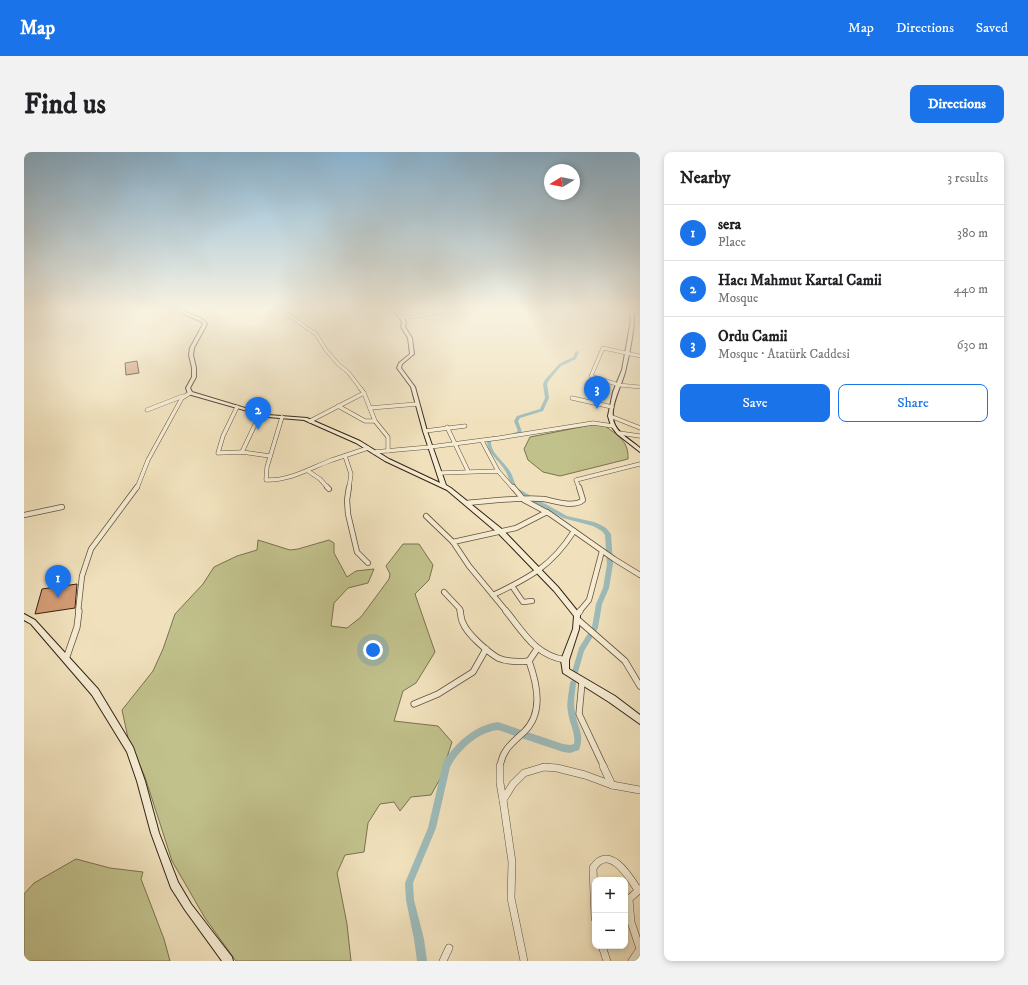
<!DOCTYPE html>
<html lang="en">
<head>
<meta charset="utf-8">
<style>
	:root { --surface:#fff; --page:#f2f2f2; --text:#202124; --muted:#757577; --line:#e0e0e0; --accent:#1a73e8 }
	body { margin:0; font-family:"IM FELL DW Pica",serif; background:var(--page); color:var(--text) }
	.controls { position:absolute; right:12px; bottom:12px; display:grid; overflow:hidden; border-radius:8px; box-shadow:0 2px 6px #0003 }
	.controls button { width:36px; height:36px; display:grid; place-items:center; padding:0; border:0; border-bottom:1px solid var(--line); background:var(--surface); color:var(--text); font:20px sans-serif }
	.compass { position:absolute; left:520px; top:12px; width:36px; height:36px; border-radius:50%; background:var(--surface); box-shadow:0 2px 6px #0003; rotate:260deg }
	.you { position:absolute; left:349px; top:498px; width:14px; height:14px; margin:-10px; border:3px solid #fff; border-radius:50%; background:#1a73e8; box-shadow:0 0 0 6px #1a73e833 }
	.badge { display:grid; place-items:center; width:26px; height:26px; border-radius:50%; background:var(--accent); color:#fff; font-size:13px; font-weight:700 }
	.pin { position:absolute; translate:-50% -33px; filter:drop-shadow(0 1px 2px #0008) }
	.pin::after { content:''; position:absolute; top:21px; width:14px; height:12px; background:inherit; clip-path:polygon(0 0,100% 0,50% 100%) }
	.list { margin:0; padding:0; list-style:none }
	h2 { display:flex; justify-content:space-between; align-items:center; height:52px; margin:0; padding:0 16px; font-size:17px }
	h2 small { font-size:13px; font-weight:400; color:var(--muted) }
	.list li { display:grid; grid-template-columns:26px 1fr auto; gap:12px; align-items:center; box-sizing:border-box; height:56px; padding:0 16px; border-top:1px solid var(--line) }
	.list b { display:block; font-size:15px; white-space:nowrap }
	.list p { margin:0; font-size:13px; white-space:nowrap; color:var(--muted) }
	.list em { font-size:13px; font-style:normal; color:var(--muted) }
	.actions { display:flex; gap:8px; padding:12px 16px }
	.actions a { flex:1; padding:9px 0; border:1px solid var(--accent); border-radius:8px; text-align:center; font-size:14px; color:var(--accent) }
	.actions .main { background:var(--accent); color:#fff }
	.map { position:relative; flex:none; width:616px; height:809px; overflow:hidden; border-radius:8px }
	header { display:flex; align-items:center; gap:24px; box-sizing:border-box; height:56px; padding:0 20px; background:var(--accent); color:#fff }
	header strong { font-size:19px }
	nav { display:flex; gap:22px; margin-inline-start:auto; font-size:14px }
	.intro { display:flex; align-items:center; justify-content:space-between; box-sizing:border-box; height:96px; padding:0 24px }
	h1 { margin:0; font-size:28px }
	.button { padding:10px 18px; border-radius:8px; background:var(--accent); color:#fff; font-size:14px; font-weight:700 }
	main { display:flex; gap:24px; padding:0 24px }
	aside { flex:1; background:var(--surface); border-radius:8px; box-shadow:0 2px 6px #0003 }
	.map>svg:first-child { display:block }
	.green { fill:#c1c18c; stroke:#7a7250 }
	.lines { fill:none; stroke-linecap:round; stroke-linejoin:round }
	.canal { fill:#9dbbba; fill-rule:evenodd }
	.building { fill:#d39b74; stroke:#342213 }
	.street-far4-casing { stroke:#63523d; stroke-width:4 }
	.street-far3-casing { stroke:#63523d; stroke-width:4.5 }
	.street-far2-casing { stroke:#63523d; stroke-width:6 }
	.street-far1-casing { stroke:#63523d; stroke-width:7 }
	.street-casing { stroke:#63523d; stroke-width:8 }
	.secondary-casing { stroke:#342213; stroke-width:2 }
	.street-far4 { stroke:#f5ecd3; stroke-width:3 }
	.street-far3 { stroke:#f5ecd3; stroke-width:3.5 }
	.street-far2 { stroke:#f5ecd3; stroke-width:4.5 }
	.street-far1 { stroke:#f5ecd3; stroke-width:5.5 }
	.street { stroke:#f5ecd3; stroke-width:7 }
	.secondary { fill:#f5ecd3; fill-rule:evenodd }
</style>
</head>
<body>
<header>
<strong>Map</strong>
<nav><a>Map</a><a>Directions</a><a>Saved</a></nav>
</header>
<div class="intro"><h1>Find us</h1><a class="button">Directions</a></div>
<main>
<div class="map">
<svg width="616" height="809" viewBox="0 0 616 809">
	<rect width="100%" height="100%" fill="#f0e1bc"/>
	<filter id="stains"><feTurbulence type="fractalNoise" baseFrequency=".005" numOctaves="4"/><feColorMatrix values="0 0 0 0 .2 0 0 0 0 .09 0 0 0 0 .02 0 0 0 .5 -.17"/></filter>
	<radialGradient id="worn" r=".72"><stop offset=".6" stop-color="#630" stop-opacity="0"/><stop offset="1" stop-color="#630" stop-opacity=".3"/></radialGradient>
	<!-- green -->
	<g class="green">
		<path d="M577 271C591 282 605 287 604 307L536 324 519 320 504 308 500 297 506 285Z"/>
		<path d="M234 388 266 398 274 397 305 388 310 391V401L323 425 332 419 350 417 344 431 324 436 310 451 307 474 323 476 337 465 365 427 366 422 362 414 379 392H395L409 413 405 428 391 442 411 500 392 531 379 539 370 569 414 574 428 590 416 627 407 643 387 645 376 659 370 650 356 652 344 671 340 700 321 703 313 721 323 772 327 809H212L181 766 148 709 121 625 104 586 98 558 129 519 139 497 151 462 179 432 190 415 213 404 233 398Z"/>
		<path d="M52 707 86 716 119 720 117 727 140 787 146 809H0V742L10 731Z"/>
	</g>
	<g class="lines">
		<!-- canal -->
		<g class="canal">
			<path d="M552 199 555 200 552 207 537 214 525 228 523 232 525 246 519 259 496 266 494 269 498 280 492 284H488V282L494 279 490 269 493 264 516 257 521 246 519 232 521 228 535 212 549 205Z"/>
			<path d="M470 284 472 285 467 288C466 301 479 308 485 318 489 323 490 330 493 336L543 364 570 370 577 373 582 376 587 382 589 412 585 436 578 452 574 476 560 499 554 520 553 522 551 523 549 522 548 520 555 496 568 475 572 452 579 436 583 412 581 383 578 379 569 374 539 366 489 338C486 332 485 326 482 320 476 308 462 302 463 287Z"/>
			<path d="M549 528 551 529 552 531C551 541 549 550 551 560 553 575 561 581 555 598L546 601 539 600 474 578C454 580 435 598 426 615L412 676 389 731 390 748 400 787 403 809H393L390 787 382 748 381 731 404 676 419 611C431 591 451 573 474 570L539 592 546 593 550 592C552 581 545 571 544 560 542 551 545 541 546 531L547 529Z"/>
		</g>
	</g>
	<!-- building -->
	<g class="building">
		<path d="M113 209 115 221 102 223 101 211Z"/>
		<path d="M53 432 51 456 11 462 18 437Z"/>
	</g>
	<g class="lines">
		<!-- street-far4 casing -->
		<g class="street-far4-casing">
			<g id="street-far4">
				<path d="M263 162 292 182 302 198 315 213 324 220 337 237"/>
				<path d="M377 165H388L427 158"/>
				<path d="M616 204 579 196 567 224 595 233 616 235"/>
			</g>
		</g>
		<!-- street-far3 casing -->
		<g class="street-far3-casing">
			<g id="street-far3">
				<path d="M336 236 340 241 351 269 364 285V299"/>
				<path d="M548 246 588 255"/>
				<path d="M314 254 341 269H351"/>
				<path d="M213 255 199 284 194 301 218 300 246 304"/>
				<path d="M346 256 393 252"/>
				<path d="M123 258 159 244"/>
				<path d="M586 264 616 276"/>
				<path d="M258 265 243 315 242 328C266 329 286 316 308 308 320 304 332 300 344 296"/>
				<path d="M286 269 340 241"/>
				<path d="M423 275 444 319"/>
				<path d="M401 279 441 274"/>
				<path d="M595 281 616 284"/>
				<path d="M458 289 474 319"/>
				<path d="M218 300 236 262"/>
				<path d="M350 300 406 295 475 286 569 271 589 274"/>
				<path d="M321 304 327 322 325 336"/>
				<path d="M284 319 296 327 304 336"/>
				<path d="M416 321 474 319 489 336"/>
				<path d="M113 336 124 308 158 246 166 241"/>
				<path d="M555 336 552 328 616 312"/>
			</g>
		</g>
		<!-- street-far2 casing -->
		<g class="street-far2-casing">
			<g id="street-far2">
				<path d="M303 335 305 337"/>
				<path d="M325 335 323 348 324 362 333 400 344 411"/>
				<path d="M489 335 500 348 526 362 590 407 616 423"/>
				<path d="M443 351C468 349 495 345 520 347 530 349 550 356 559 348L555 335"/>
				<path d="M0 363 38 355"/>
				<path d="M402 364 429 390"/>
				<path d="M488 434 499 450 508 449"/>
				<path d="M420 440 436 457 437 460"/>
				<path d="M469 443C505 426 528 414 550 379"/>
				<path d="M54 460 58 424 67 397 113 335"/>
				<path d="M483 460 445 414 429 390 492 376 523 360"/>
				<path d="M555 460 565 448 578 399"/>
			</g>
		</g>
		<!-- street-far1 casing -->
		<g class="street-far1-casing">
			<g id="street-far1">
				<path d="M436 459C437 463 437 468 439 471 443 482 464 500 474 506 483 510 495 510 505 509"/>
				<path d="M482 459C500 481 511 503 541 508"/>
				<path d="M553 463 556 459"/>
				<path d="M553 467 601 509 616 534"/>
				<path d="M42 507 53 475 55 459"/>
				<path d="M558 530 555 562 580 615"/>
				<path d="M390 552 414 542 449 520 462 497"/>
				<path d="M476 615C478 598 488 591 500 580 520 561 513 532 505 509L513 497"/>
				<path d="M519 615H523"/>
			</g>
		</g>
		<!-- street casing -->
		<g class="street-casing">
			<g id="street">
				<path d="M476 614V631L479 648"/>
				<path d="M579 614 588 633"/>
				<path d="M571 766 569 716C585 691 605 724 614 738"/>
				<path d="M578 794 583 809"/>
				<path d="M419 809 425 796"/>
				<path d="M500 809 487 746 488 710 479 648 489 632 500 621 520 615 533 616 561 623 588 633 616 638"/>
				<path d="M608 809 616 797 607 770 605 747 616 737"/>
			</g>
		</g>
		<!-- secondary casing -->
		<g class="secondary-casing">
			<g id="secondary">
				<path d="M155 158H159C166 163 178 164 183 172L170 196 169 203 172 216V225L166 236 168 240 244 263 283 266 336 289 365 307 416 331 399 279 387 235 373 216 375 211 386 202 384 186 377 175 378 170 376 166 367 158H371L378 164 382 170 381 175 388 186 390 202 378 212 377 216 391 235 403 279 422 333 427 336 479 378 534 435 555 461 556 463 555 477 545 508V517L591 544 616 563V572L585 550 539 521 537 508 549 477 550 464 530 439 475 382 423 338 361 309 332 291 280 268 244 265 164 242 162 236 168 225V216L165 203 166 196 179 172 178 170 160 162Z"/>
				<path d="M606 158H610C611 175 606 199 602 216 599 233 583 256 591 273 595 282 608 289 616 296V300L593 282 587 274 584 264 589 240 598 218 607 168Z"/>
				<path d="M0 462 11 468 74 537 109 595 121 629 135 681 154 730 167 752 208 805 209 809H198L161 758 147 736 127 681 113 629 103 600 68 543 7 472 0 468Z"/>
			</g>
		</g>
		<!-- street-far4 -->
		<use href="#street-far4" class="street-far4"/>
		<!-- street-far3 -->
		<use href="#street-far3" class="street-far3"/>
		<!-- street-far2 -->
		<use href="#street-far2" class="street-far2"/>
		<!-- street-far1 -->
		<use href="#street-far1" class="street-far1"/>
		<!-- street -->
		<use href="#street" class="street"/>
		<!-- secondary -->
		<use href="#secondary" class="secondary"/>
	</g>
	<!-- sky -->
	<linearGradient id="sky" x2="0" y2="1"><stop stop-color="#8ab7d6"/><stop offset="0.58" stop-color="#f8f2e1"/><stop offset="1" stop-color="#f8f2e1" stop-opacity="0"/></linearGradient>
	<rect width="616" height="271" fill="url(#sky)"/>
	<rect width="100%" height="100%" filter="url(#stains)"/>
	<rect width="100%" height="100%" fill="url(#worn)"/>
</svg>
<div class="controls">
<button>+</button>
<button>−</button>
</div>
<svg class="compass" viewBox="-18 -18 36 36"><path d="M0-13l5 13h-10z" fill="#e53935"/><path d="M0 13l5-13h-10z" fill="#757577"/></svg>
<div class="you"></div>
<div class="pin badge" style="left:34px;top:446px">1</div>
<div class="pin badge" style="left:234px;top:278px">2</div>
<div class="pin badge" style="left:573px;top:257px">3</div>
</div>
<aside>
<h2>Nearby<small>3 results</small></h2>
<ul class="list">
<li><span class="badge">1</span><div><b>sera</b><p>Place</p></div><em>380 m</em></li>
<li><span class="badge">2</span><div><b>Hacı Mahmut Kartal Camii</b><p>Mosque</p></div><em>440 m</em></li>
<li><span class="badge">3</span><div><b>Ordu Camii</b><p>Mosque · Atatürk Caddesi</p></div><em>630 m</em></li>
</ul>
<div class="actions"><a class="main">Save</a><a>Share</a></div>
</aside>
</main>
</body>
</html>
